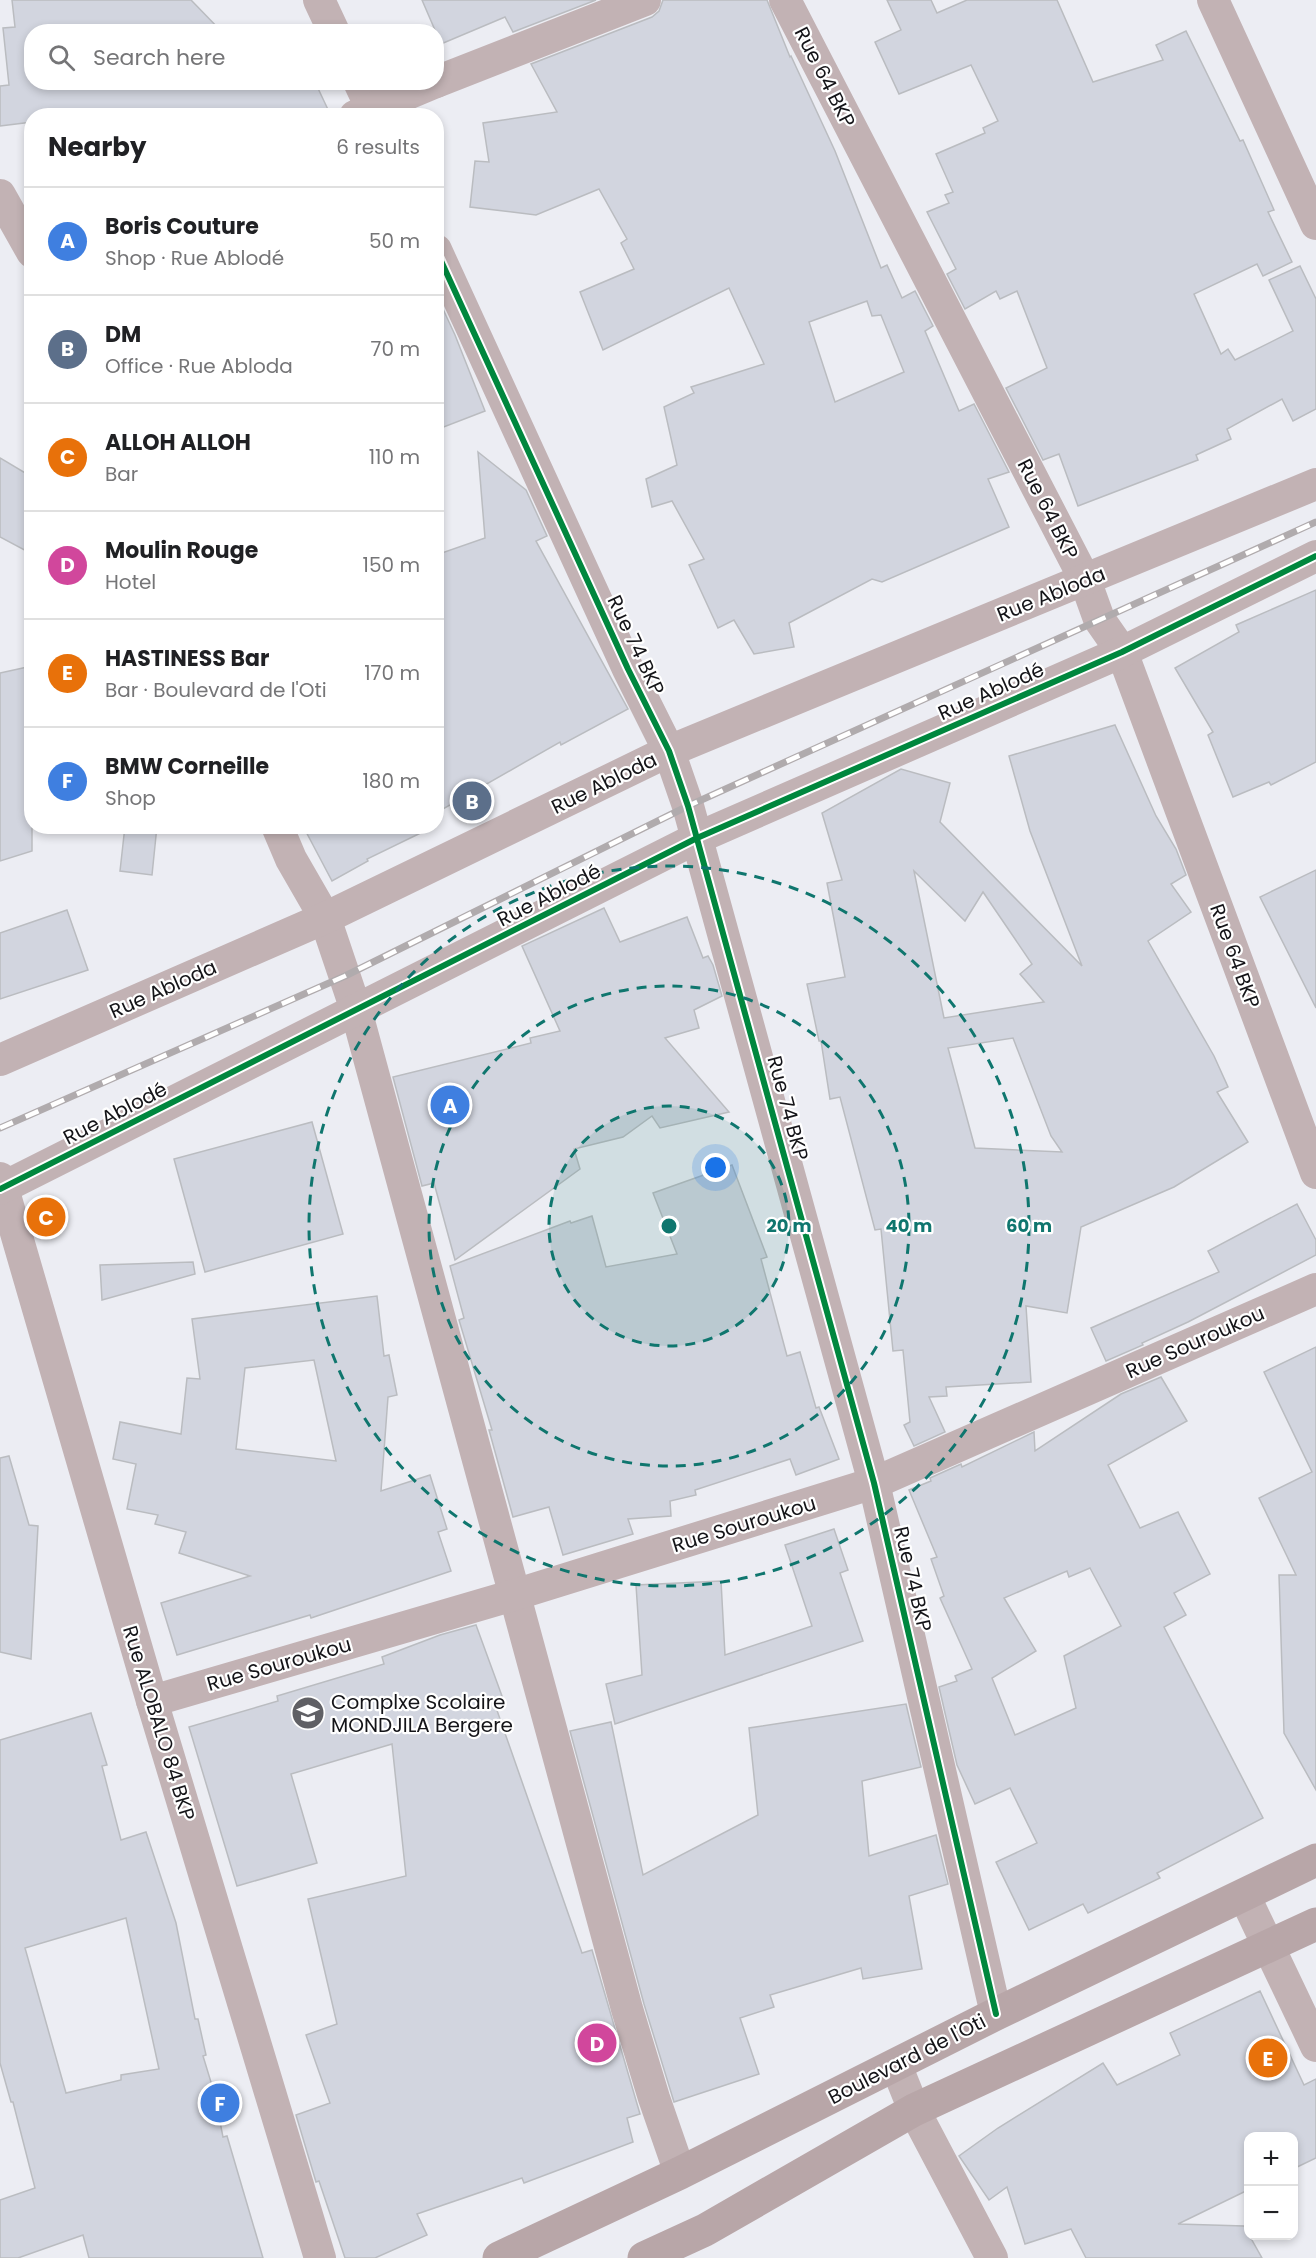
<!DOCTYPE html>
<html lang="en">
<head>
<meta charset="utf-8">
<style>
	:root { --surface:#fff; --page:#f2f2f2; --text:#202124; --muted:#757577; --line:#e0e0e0; --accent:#606065 }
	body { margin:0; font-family:Poppins,sans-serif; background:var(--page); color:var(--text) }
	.controls { position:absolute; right:18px; bottom:18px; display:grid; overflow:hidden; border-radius:12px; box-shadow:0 3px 9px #0003 }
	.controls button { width:54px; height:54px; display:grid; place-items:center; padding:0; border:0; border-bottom:2px solid var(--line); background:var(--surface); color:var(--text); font:30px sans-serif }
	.you { position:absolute; left:716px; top:1168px; width:21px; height:21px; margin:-15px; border:4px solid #fff; border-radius:50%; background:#1a73e8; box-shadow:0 0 0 9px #1a73e833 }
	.badge { display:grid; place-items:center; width:39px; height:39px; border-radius:50%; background:var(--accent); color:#fff; font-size:20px; font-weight:700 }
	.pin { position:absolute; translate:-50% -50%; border:3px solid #fff; box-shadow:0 2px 6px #0006 }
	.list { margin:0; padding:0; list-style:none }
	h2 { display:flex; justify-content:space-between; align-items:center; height:78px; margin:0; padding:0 24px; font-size:26px }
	h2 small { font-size:20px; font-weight:400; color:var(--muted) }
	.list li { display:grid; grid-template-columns:39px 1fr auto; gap:18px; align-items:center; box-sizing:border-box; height:108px; padding:0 24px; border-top:2px solid var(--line) }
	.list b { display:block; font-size:22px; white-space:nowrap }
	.list p { margin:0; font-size:20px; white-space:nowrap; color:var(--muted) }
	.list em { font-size:20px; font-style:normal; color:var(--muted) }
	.icon { flex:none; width:33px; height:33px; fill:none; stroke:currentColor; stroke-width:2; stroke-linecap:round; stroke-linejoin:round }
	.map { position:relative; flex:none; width:1316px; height:2258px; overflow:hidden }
	.search { position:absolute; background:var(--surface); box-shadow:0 3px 9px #0003; left:24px; top:24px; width:420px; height:66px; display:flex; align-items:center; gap:15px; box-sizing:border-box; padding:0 21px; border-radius:24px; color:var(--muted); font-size:22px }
	.panel { position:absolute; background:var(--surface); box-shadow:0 3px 9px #0003; left:24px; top:108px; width:420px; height:726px; border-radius:24px }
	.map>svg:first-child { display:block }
	.building { fill:#d2d5df; stroke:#babcc0; stroke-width:1.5; fill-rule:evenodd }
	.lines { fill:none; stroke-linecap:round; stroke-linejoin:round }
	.street { stroke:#c2b2b4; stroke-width:32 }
	.secondary { stroke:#b8a6a8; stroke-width:33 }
	.rail-casing { stroke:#b0abad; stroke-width:7 }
	.rail { stroke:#fff; stroke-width:4.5; stroke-dasharray:14; stroke-linecap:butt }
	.cycleway-casing { stroke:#fff; stroke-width:10 }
	.cycleway { stroke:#00873e; stroke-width:6 }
	.ring { fill:none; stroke:#0f766e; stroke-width:3; stroke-dasharray:10 8 }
	.labels { text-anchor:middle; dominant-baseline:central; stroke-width:4.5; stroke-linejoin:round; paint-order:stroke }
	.street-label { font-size:20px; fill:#141418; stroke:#fff }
	.poi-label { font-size:20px; fill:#141418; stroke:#fff; text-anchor:start }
	.centre { fill:#0f766e; stroke:#fff; stroke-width:3 }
	.ring-label { font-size:18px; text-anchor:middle; font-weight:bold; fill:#0f766e; stroke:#fff; stroke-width:4.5; stroke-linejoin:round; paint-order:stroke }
</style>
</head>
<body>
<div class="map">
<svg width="1316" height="2258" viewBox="0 0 1316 2258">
	<rect width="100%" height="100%" fill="#ecedf3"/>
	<!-- building -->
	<g class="building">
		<path d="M12 0H191L222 32H32V82H315L331 116H32V122L0 126V86L9 85 3 28 15 27Z"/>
		<path d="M422 0H596L513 32 505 17 441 44Z"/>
		<path d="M663 0H767L790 57 791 56 835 151 881 268 887 265 902 298 915 291 933 326 925 331 959 411 974 404 1009 472 988 479 1009 527 882 582 872 579 789 623 794 647 754 654 734 620 718 628 689 565 704 559 672 501 652 507 646 479 677 465 664 407 694 393 691 387 764 364 729 288 603 350 580 292 634 269 621 243 627 239 599 189 536 215 470 207 475 161 489 162 483 123 557 112 531 64 652 17 659 11ZM867 301 872 316 881 315 904 372 835 402 809 322Z"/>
		<path d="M887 0H931L937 13 967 0H1057L1093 82 1163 60 1156 45 1186 31 1240 141 1243 140 1274 210 1268 212 1292 262 1263 276 1257 264 1194 294 1221 354 1228 349 1235 360 1293 331 1269 280 1300 266 1316 299V409L1293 421 1282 399 1227 429 1231 439 1196 455 1198 460 1078 506 1059 454 1043 460 1006 388 1047 368 1017 291 1000 299 996 291 965 309 947 274 956 269 927 212 949 203 945 195 953 192 936 154 985 133 983 128 998 121 971 65 899 94 875 42 901 30Z"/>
		<path d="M436 294 455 335 485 411 436 430Z"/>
		<path d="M478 452 526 490 547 536 536 541 628 709 561 745 560 742 436 813V555L485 538Z"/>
		<path d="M0 458 32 477V554L0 537Z"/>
		<path d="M1316 590V762L1271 785 1269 782 1233 797 1208 735 1213 732 1175 668 1239 632 1236 625Z"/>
		<path d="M32 666V851L0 861V673Z"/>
		<path d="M1115 725 1156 816 1176 849 1186 875 1171 884 1191 912 1148 941 1214 1056 1228 1087 1217 1092 1248 1142 1174 1187 1081 1227 1067 1313 1026 1306 1031 1382 946 1387 947 1396 929 1397 945 1432 914 1446 904 1425 910 1422 903 1350 893 1351 881 1229 875 1230 840 1097 830 1099 821 1041H819L807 984 845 977 827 883 842 880 822 813 901 769 950 783 940 822 1082 966 1030 831 1009 756ZM914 871 965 921 983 892 1032 964 1020 974 1044 1002 944 1018ZM1013 1038 1051 1136 1062 1152 975 1148 948 1048Z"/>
		<path d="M125 826H157L152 875 120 871Z"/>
		<path d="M303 826H435L367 859 368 861 332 881Z"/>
		<path d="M1316 870V1008L1260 897Z"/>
		<path d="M604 908 620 942 687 917 703 958 708 956 713 965 722 996 694 1010 699 1028 665 1038 729 1112 660 1128 652 1116 623 1137 574 1149 580 1169 455 1260 434 1183 422 1186 393 1077 531 1043 530 1038 560 1031 522 946Z"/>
		<path d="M67 910 88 970 0 999V933Z"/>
		<path d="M312 1122 343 1234 205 1272 174 1159Z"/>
		<path d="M732 1165 767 1257 761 1259 787 1356 800 1352 816 1408 819 1407 839 1459 796 1475 790 1459 695 1490 696 1495 670 1501 671 1516 628 1519 633 1534 563 1555 549 1507 513 1517 489 1430H492L459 1320 464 1318 450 1266 570 1221 571 1223 592 1216 606 1267 677 1254 653 1193Z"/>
		<path d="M1297 1204 1316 1240V1255L1188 1322 1142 1343 1143 1345 1106 1361 1091 1328 1219 1272 1208 1251Z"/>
		<path d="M193 1262 195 1274 102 1300 100 1265Z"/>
		<path d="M377 1296 384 1356 389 1355 397 1395 388 1397 381 1491 430 1475 447 1529 438 1532 451 1571 311 1618 310 1615 177 1655 161 1603 250 1576 179 1553 186 1532 155 1524 158 1515 127 1509 136 1464 113 1459 120 1422 181 1434 187 1378 200 1379 192 1319ZM314 1360 336 1461 236 1449 245 1368Z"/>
		<path d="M1316 1347V1790L1284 1733 1279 1575H1296L1259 1498 1312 1472 1264 1372Z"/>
		<path d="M1161 1377 1187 1421 1108 1465 1140 1528 1178 1512 1210 1574 1174 1593 1186 1615 1164 1627 1263 1818 1157 1873 1160 1878 1088 1913 1083 1904 1029 1930 996 1862 1037 1843 1010 1788 975 1804 957 1765 939 1687 957 1681 955 1676 972 1669 940 1598 944 1596 931 1559 937 1557 909 1490 931 1481 930 1478 961 1464 962 1467 1034 1432 1035 1451 1121 1394ZM1090 1568 1121 1626 1064 1656 1076 1708 1015 1735 992 1678 1036 1651 1004 1598 1067 1571 1069 1577Z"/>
		<path d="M9 1456 29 1525 38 1526 31 1659 0 1652V1458Z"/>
		<path d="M834 1529 848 1570 840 1573 863 1641 615 1724 606 1684 642 1675 636 1585 721 1581 725 1655 812 1626 785 1545Z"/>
		<path d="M476 1625 502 1696 493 1699 582 1953 592 1950 640 2114 627 2118 633 2142 524 2183 522 2178 417 2214 427 2235 375 2258H345L319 2181 316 2182 296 2115 330 2103 306 2035 337 2024 308 1899 406 1876 392 1744 291 1774 317 1863 237 1886 189 1727 278 1701 277 1696 384 1664 382 1657 440 1635Z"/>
		<path d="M906 1704 921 1767 862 1781 869 1856 936 1835 948 1884 909 1896 922 1969 863 1979 861 1968 770 1995 774 2007 740 2018 759 2074 674 2102 644 2004 570 1731 611 1722 643 1875 758 1815 749 1728Z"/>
		<path d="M91 1713 107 1765 102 1766 121 1840 146 1832 176 1923 195 2019H198L206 2055 203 2056 214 2092 223 2137 227 2136 263 2258H89L83 2235 18 2258H0V2200L35 2188 13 2102H11L0 2063V1740ZM126 1918 159 2069 121 2075V2080L66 2093 25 1948Z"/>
		<path d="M1260 1991 1304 2085 1316 2079V2158L1293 2169V2136H1248V2190L1178 2224 1244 2226 1262 2258H1086L1071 2229 1025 2244 1007 2187 989 2200 959 2156 998 2128 1103 2063 1117 2085 1180 2055 1170 2033Z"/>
	</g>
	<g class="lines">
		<!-- street -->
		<g class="street">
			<path d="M319 0 334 32"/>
			<path d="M785 0 1085 580 1099 619 1122 652 1316 1173"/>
			<path d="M1213 0 1316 224"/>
			<path d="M359 82 375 116"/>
			<path d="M436 82 645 0"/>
			<path d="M355 116 436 82"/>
			<path d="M0 195 32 252"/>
			<path d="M436 250 628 669 669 751 688 806 874 1483 996 2014"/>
			<path d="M277 826 291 859 325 918 356 1010 627 2009 654 2098 680 2173"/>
			<path d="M0 1060 325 918 669 751 1316 484"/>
			<path d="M0 1178 152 1701 320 2258"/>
			<path d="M0 1189 697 838 1122 652 1316 556"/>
			<path d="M152 1701 514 1595 874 1483 1316 1289"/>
			<path d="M1244 1895 1316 2046"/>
			<path d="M896 2065 914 2110 992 2258"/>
		</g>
		<!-- secondary -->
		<g class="secondary">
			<path d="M499 2258 680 2173 996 2014 1316 1860"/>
			<path d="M644 2258 705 2230 914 2110 1316 1924"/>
		</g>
		<!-- rail casing -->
		<g class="rail-casing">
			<path id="rail" d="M0 1128 345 976 688 806 1316 522"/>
		</g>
		<!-- rail -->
		<use href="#rail" class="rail"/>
		<!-- cycleway casing -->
		<g class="cycleway-casing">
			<g id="cycleway">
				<path d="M436 250 628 669 669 751 688 806 874 1483 996 2014"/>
				<path d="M0 1189 697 838 1122 652 1316 556"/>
			</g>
		</g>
		<!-- cycleway -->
		<use href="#cycleway" class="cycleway"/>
	</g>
	<!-- distance rings -->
	<circle cx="669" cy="1226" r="120" fill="#0f766e" fill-opacity=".12"/>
	<g class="ring">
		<circle cx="669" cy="1226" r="120"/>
		<circle cx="669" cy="1226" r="240"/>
		<circle cx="669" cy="1226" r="360"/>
	</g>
	<!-- icons -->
	<defs>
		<g id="school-disc" transform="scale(1.725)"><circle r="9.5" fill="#606065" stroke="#fff"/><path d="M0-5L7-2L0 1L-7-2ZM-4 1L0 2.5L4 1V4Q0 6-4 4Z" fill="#fff"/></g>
	</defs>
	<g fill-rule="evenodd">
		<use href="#school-disc" x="308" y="1713"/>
	</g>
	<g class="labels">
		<!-- street labels -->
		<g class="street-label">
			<text transform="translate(825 77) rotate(63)">Rue 64 BKP</text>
			<text transform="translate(1048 509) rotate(63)">Rue 64 BKP</text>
			<text transform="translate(1051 594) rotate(-22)">Rue Abloda</text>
			<text transform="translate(636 645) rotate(65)">Rue 74 BKP</text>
			<text transform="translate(991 691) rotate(-24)">Rue Ablodé</text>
			<text transform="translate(604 783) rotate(-26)">Rue Abloda</text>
			<text transform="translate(549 895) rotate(-27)">Rue Ablodé</text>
			<text transform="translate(1235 956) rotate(70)">Rue 64 BKP</text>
			<text transform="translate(163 989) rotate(-24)">Rue Abloda</text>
			<text transform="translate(788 1108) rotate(75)">Rue 74 BKP</text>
			<text transform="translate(115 1113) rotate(-27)">Rue Ablodé</text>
			<text transform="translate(1195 1342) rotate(-24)">Rue Souroukou</text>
			<text transform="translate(744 1524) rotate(-17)">Rue Souroukou</text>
			<text transform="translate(913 1579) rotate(77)">Rue 74 BKP</text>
			<text transform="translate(279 1664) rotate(-16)">Rue Souroukou</text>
			<text transform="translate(159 1723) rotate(73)">Rue ALOBALO 84 BKP</text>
			<text transform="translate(907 2059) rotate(-27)">Boulevard de l'Oti</text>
		</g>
		<!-- poi labels -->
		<g class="poi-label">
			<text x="331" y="1702">Complxe Scolaire<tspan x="331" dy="23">MONDJILA Bergere</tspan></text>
		</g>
	</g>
	<circle cx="669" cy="1226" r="9" class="centre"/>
	<g class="ring-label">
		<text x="789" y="1232">20 m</text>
		<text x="909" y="1232">40 m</text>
		<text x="1029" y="1232">60 m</text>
	</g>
</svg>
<div class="controls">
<button>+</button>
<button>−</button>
</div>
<div class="you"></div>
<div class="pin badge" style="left:450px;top:1105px;background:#3f7fe0">A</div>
<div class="pin badge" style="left:472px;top:801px;background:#5c6f8a">B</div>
<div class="pin badge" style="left:46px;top:1217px;background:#e8710a">C</div>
<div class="pin badge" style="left:597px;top:2043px;background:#d1479c">D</div>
<div class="pin badge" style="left:1268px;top:2058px;background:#e8710a">E</div>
<div class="pin badge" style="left:220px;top:2103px;background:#3f7fe0">F</div>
<div class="search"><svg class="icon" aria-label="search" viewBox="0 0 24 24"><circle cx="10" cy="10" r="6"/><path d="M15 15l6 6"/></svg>Search here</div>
<section class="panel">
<h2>Nearby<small>6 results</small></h2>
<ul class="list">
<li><span class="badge" style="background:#3f7fe0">A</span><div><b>Boris Couture</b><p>Shop · Rue Ablodé</p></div><em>50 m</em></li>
<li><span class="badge" style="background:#5c6f8a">B</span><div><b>DM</b><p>Office · Rue Abloda</p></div><em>70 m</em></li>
<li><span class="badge" style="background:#e8710a">C</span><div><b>ALLOH ALLOH</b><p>Bar</p></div><em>110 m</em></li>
<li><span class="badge" style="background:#d1479c">D</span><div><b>Moulin Rouge</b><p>Hotel</p></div><em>150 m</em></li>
<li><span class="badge" style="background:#e8710a">E</span><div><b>HASTINESS Bar</b><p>Bar · Boulevard de l'Oti</p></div><em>170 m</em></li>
<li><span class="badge" style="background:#3f7fe0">F</span><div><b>BMW Corneille</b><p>Shop</p></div><em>180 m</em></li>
</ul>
</section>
</div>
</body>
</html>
